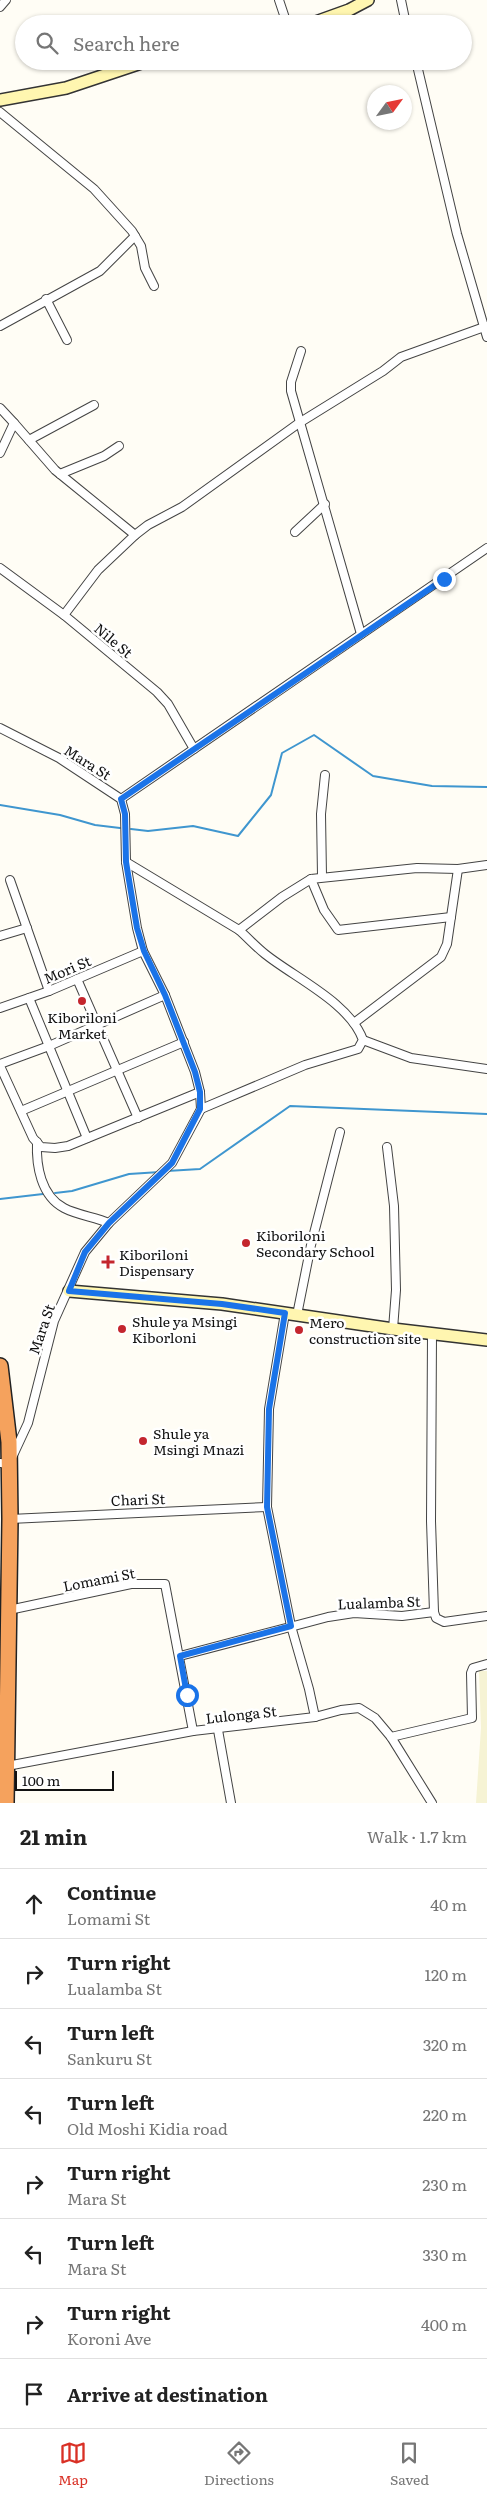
<!DOCTYPE html>
<html lang="en">
<head>
<meta charset="utf-8">
<style>
	:root { --surface:#fff; --page:#f2f2f2; --text:#222; --muted:#767676; --line:#e0e0e0; --accent:#d93025 }
	body { margin:0; font-family:Literata,serif; background:var(--page); color:var(--text) }
	.compass { position:absolute; left:367px; top:85px; width:45px; height:45px; border-radius:50%; background:var(--surface); box-shadow:0 1px 4px #0004; rotate:57deg }
	.scale { position:absolute; left:15px; bottom:12px; width:99px; box-sizing:border-box; padding-left:5px; border:2px solid #111; border-top:0; font-size:14px; line-height:18px; white-space:nowrap; color:#111; -webkit-text-stroke:4px #fff; paint-order:stroke }
	.stop { position:absolute; width:15px; height:15px; margin:-11px; border:4px solid #1a73e8; border-radius:50%; background:#fff }
	.stop.end { background:#1a73e8; border-color:#fff; box-shadow:0 1px 5px #0008 }
	.list { margin:0; padding:0; list-style:none }
	h2 { display:flex; justify-content:space-between; align-items:center; height:65px; margin:0; padding:0 20px; font-size:21px }
	h2 small { font-size:16px; font-weight:400; color:var(--muted) }
	.list li { display:grid; grid-template-columns:32px 1fr auto; gap:15px; align-items:center; box-sizing:border-box; height:70px; padding:0 20px; border-top:1px solid var(--line) }
	.list b { display:block; font-size:19px; white-space:nowrap }
	.list p { margin:0; font-size:16px; white-space:nowrap; color:var(--muted) }
	.list em { font-size:16px; font-style:normal; color:var(--muted) }
	.icon { flex:none; width:28px; height:28px; fill:none; stroke:currentColor; stroke-width:2; stroke-linecap:round; stroke-linejoin:round }
	.map { position:relative; flex:none; width:487px; height:1803px; overflow:hidden }
	.search { position:absolute; background:var(--surface); box-shadow:0 1px 4px #0004; left:15px; right:15px; top:15px; height:55px; display:flex; align-items:center; gap:12px; box-sizing:border-box; padding:0 18px; border-radius:28px; color:var(--muted); font-size:19px }
	.sheet { height:625px; background:var(--surface) }
	nav { display:flex; justify-content:space-around; align-items:center; box-sizing:border-box; height:70px; border-top:1px solid var(--line); background:var(--surface); font-size:14px; color:var(--muted) }
	nav a { display:grid; justify-items:center; gap:2px }
	nav .on { color:var(--accent) }
	.map>svg:first-child { display:block }
	.farmland { fill:#f6f3d4 }
	.lines { fill:none; stroke-linecap:round; stroke-linejoin:round }
	.stream { stroke:#3f96cf; stroke-width:2 }
	.street-casing { stroke:#444; stroke-width:10 }
	.secondary-casing { stroke:#333; stroke-width:14 }
	.highway-casing { stroke:#222; stroke-width:18 }
	.street { stroke:#fff; stroke-width:8 }
	.secondary { stroke:#fff6b0; stroke-width:11 }
	.highway { stroke:#f5a25d; stroke-width:15 }
	.route { stroke:#1a73e8; stroke-width:6 }
	.poi-dot { fill:#c4262e; stroke:#fff; stroke-width:2 }
	.labels { text-anchor:middle; dominant-baseline:central; stroke-width:5; stroke-linejoin:round; paint-order:stroke }
	.street-label { font-size:14px; fill:#111; stroke:#fff }
	.poi-label { font-size:14px; fill:#111; stroke:#fff; text-anchor:start }
</style>
</head>
<body>
<div class="map">
<svg width="487" height="1803" viewBox="0 0 487 1803">
	<rect width="100%" height="100%" fill="#fffdf5"/>
	<!-- farmland -->
	<path class="farmland" d="M479 1671H487V1803H476L481 1728Z"/>
	<g class="lines">
		<!-- stream -->
		<g class="stream">
			<path d="M0 805 60 815 95 825 120 828"/>
			<path d="M131 829 148 831 193 826 238 836 271 795 282 753 314 735 373 776 432 786 487 787"/>
			<path d="M167 1171 200 1169 290 1106 487 1114"/>
			<path d="M55 1193 72 1191 129 1174 160 1172"/>
			<path d="M0 1199 43 1194"/>
		</g>
		<!-- street casing -->
		<g class="street-casing">
			<g id="street">
				<path d="M279 0 287 24"/>
				<path d="M401 0 406 24"/>
				<path d="M0 7 6 0"/>
				<path d="M416 61 457 234 487 337"/>
				<path d="M0 112 94 189 132 231 141 246 145 268 154 286"/>
				<path d="M46 299 67 340"/>
				<path d="M0 326 100 271 135 236"/>
				<path d="M301 351 291 382V391L361 634"/>
				<path d="M0 408 14 423 0 453"/>
				<path d="M14 423 55 470 135 535 148 525 182 507 299 423 383 371 401 357 487 326"/>
				<path d="M29 440 94 405"/>
				<path d="M60 474 104 456 119 446"/>
				<path d="M295 532 325 504"/>
				<path d="M0 568 64 615 157 692 168 704 194 749"/>
				<path d="M64 615 98 570 135 535"/>
				<path d="M0 728 59 758 121 799 125 814 126 862 137 928 143 951 165 995 195 1072 200 1092 201 1109 172 1163 109 1223 85 1252 54 1321 28 1423 9 1464 0 1463"/>
				<path d="M121 799 487 548"/>
				<path d="M126 862 239 930 282 897 311 879 417 868 458 869 487 865"/>
				<path d="M322 876 321 814 325 775"/>
				<path d="M311 879 324 910 338 930 451 917"/>
				<path d="M10 880 49 991"/>
				<path d="M0 936 27 928"/>
				<path d="M77 979 138 1118"/>
				<path d="M29 998 87 1138"/>
				<path d="M0 1008 49 991 143 951"/>
				<path d="M354 1023 441 957 447 944 458 869"/>
				<path d="M363 1040 411 1058 487 1069"/>
				<path d="M0 1064 49 1046 165 995"/>
				<path d="M0 1066 33 1138 41 1147 55 1148 68 1146 200 1092"/>
				<path d="M201 1109 305 1065 358 1049 363 1040C350 1003 295 978 265 954 256 947 248 938 239 930"/>
				<path d="M21 1111 184 1042"/>
				<path d="M37 1142C36 1166 41 1196 64 1208 77 1215 95 1217 109 1223"/>
				<path d="M387 1147 394 1206 396 1290 393 1329"/>
				<path d="M285 1313 269 1409 267 1507 291 1626 309 1689 315 1717"/>
				<path d="M297 1315 311 1245 340 1132"/>
				<path d="M432 1334 431 1521 434 1612 436 1618 444 1622 487 1616"/>
				<path d="M10 1519 267 1507"/>
				<path d="M9 1610 131 1584H165L193 1731"/>
				<path d="M180 1656 328 1617 354 1613 402 1616 434 1612"/>
				<path d="M218 1730 231 1803"/>
				<path d="M391 1737 472 1718 471 1673 473 1668 487 1664"/>
				<path d="M7 1766 193 1731 315 1717 341 1710 359 1708 375 1718 391 1737 432 1803"/>
			</g>
		</g>
		<!-- secondary casing -->
		<g class="secondary-casing">
			<g id="secondary">
				<path d="M310 24 349 10 368 0"/>
				<path d="M0 100 66 88 147 61"/>
				<path d="M69 1291 222 1304 393 1329 487 1340"/>
			</g>
		</g>
		<!-- highway casing -->
		<g class="highway-casing">
			<path id="highway" d="M0 1366 9 1442 10 1519 6 1803"/>
		</g>
		<!-- street -->
		<use href="#street" class="street"/>
		<!-- secondary -->
		<use href="#secondary" class="secondary"/>
		<!-- highway -->
		<use href="#highway" class="highway"/>
	</g>
	<g class="lines">
		<!-- route -->
		<path class="route" d="M187 1695 180 1656 291 1626 267 1507 269 1409 285 1313 222 1304 69 1291 85 1252 109 1223 172 1163 200 1109V1092L195 1072 165 995 144 951 137 928 126 862 125 814 121 799 444 579"/>
	</g>
	<!-- markers -->
	<g class="poi-dot">
		<circle cx="82" cy="1001" r="5"/>
		<circle cx="246" cy="1243" r="5"/>
		<path d="M105.5 1254.5h5v5h5v5h-5v5h-5v-5h-5v-5h5z"/>
		<circle cx="122" cy="1329" r="5"/>
		<circle cx="299" cy="1330" r="5"/>
		<circle cx="143" cy="1441" r="5"/>
	</g>
	<g class="labels">
		<!-- street labels -->
		<g class="street-label">
			<text transform="translate(114 640) rotate(40)">Nile St</text>
			<text transform="translate(88 762) rotate(32)">Mara St</text>
			<text transform="translate(67 969) rotate(-23)">Mori St</text>
			<text transform="translate(41 1329) rotate(-71)">Mara St</text>
			<text transform="translate(138 1499) rotate(-2)">Chari St</text>
			<text transform="translate(99 1579) rotate(-11)">Lomami St</text>
			<text transform="translate(379 1602) rotate(-2)">Lualamba St</text>
			<text transform="translate(241 1714) rotate(-6)">Lulonga St</text>
		</g>
		<!-- poi labels -->
		<g class="poi-label">
			<text x="82" y="1017" text-anchor="middle">Kiboriloni<tspan x="82" dy="16">Market</tspan></text>
			<text x="256" y="1235">Kiboriloni<tspan x="256" dy="16">Secondary School</tspan></text>
			<text x="119" y="1254">Kiboriloni<tspan x="119" dy="16">Dispensary</tspan></text>
			<text x="132" y="1321">Shule ya Msingi<tspan x="132" dy="16">Kiborloni</tspan></text>
			<text x="309" y="1322">Mero<tspan x="309" dy="16">construction site</tspan></text>
			<text x="153" y="1433">Shule ya<tspan x="153" dy="16">Msingi Mnazi</tspan></text>
		</g>
	</g>
</svg>
<svg class="compass" viewBox="-18 -18 36 36"><path d="M0-13l5 13h-10z" fill="#e53935"/><path d="M0 13l5-13h-10z" fill="#767676"/></svg>
<div class="scale">100 m</div>
<div class="stop" style="left:187px;top:1695px"></div>
<div class="stop end" style="left:444px;top:579px"></div>
<div class="search"><svg class="icon" aria-label="search" viewBox="0 0 24 24"><circle cx="10" cy="10" r="6"/><path d="M15 15l6 6"/></svg>Search here</div>
</div>
<section class="sheet">
<h2>21 min<small>Walk · 1.7 km</small></h2>
<ul class="list">
<li><svg class="icon" aria-label="ahead" viewBox="0 0 24 24"><path d="M12 20V5M6 11l6-6 6 6"/></svg><div><b>Continue</b><p>Lomami St</p></div><em>40 m</em></li>
<li><svg class="icon" aria-label="right" viewBox="0 0 24 24"><path d="M7 20v-9h11M14 6l5 5-5 5"/></svg><div><b>Turn right</b><p>Lualamba St</p></div><em>120 m</em></li>
<li><svg class="icon" aria-label="left" viewBox="0 0 24 24"><path d="M17 20v-9H6M10 6l-5 5 5 5"/></svg><div><b>Turn left</b><p>Sankuru St</p></div><em>320 m</em></li>
<li><svg class="icon" aria-label="left" viewBox="0 0 24 24"><path d="M17 20v-9H6M10 6l-5 5 5 5"/></svg><div><b>Turn left</b><p>Old Moshi Kidia road</p></div><em>220 m</em></li>
<li><svg class="icon" aria-label="right" viewBox="0 0 24 24"><path d="M7 20v-9h11M14 6l5 5-5 5"/></svg><div><b>Turn right</b><p>Mara St</p></div><em>230 m</em></li>
<li><svg class="icon" aria-label="left" viewBox="0 0 24 24"><path d="M17 20v-9H6M10 6l-5 5 5 5"/></svg><div><b>Turn left</b><p>Mara St</p></div><em>330 m</em></li>
<li><svg class="icon" aria-label="right" viewBox="0 0 24 24"><path d="M7 20v-9h11M14 6l5 5-5 5"/></svg><div><b>Turn right</b><p>Koroni Ave</p></div><em>400 m</em></li>
<li><svg class="icon" aria-label="arrive" viewBox="0 0 24 24"><path d="M6 21V4h12l-3 4 3 4H6"/></svg><div><b>Arrive at destination</b></div></li>
</ul>
</section>
<nav>
<a class="on"><svg class="icon" aria-label="map" viewBox="0 0 24 24"><path d="M3 6l6-2 6 2 6-2v14l-6 2-6-2-6 2zM9 4v14M15 6v14"/></svg>Map</a>
<a><svg class="icon" aria-label="directions" viewBox="0 0 24 24"><path d="M12 3l9 9-9 9-9-9zM9 14v-3h6M13 9l2 2-2 2"/></svg>Directions</a>
<a><svg class="icon" aria-label="saved" viewBox="0 0 24 24"><path d="M7 4h10v16l-5-4-5 4z"/></svg>Saved</a>
</nav>
</body>
</html>
